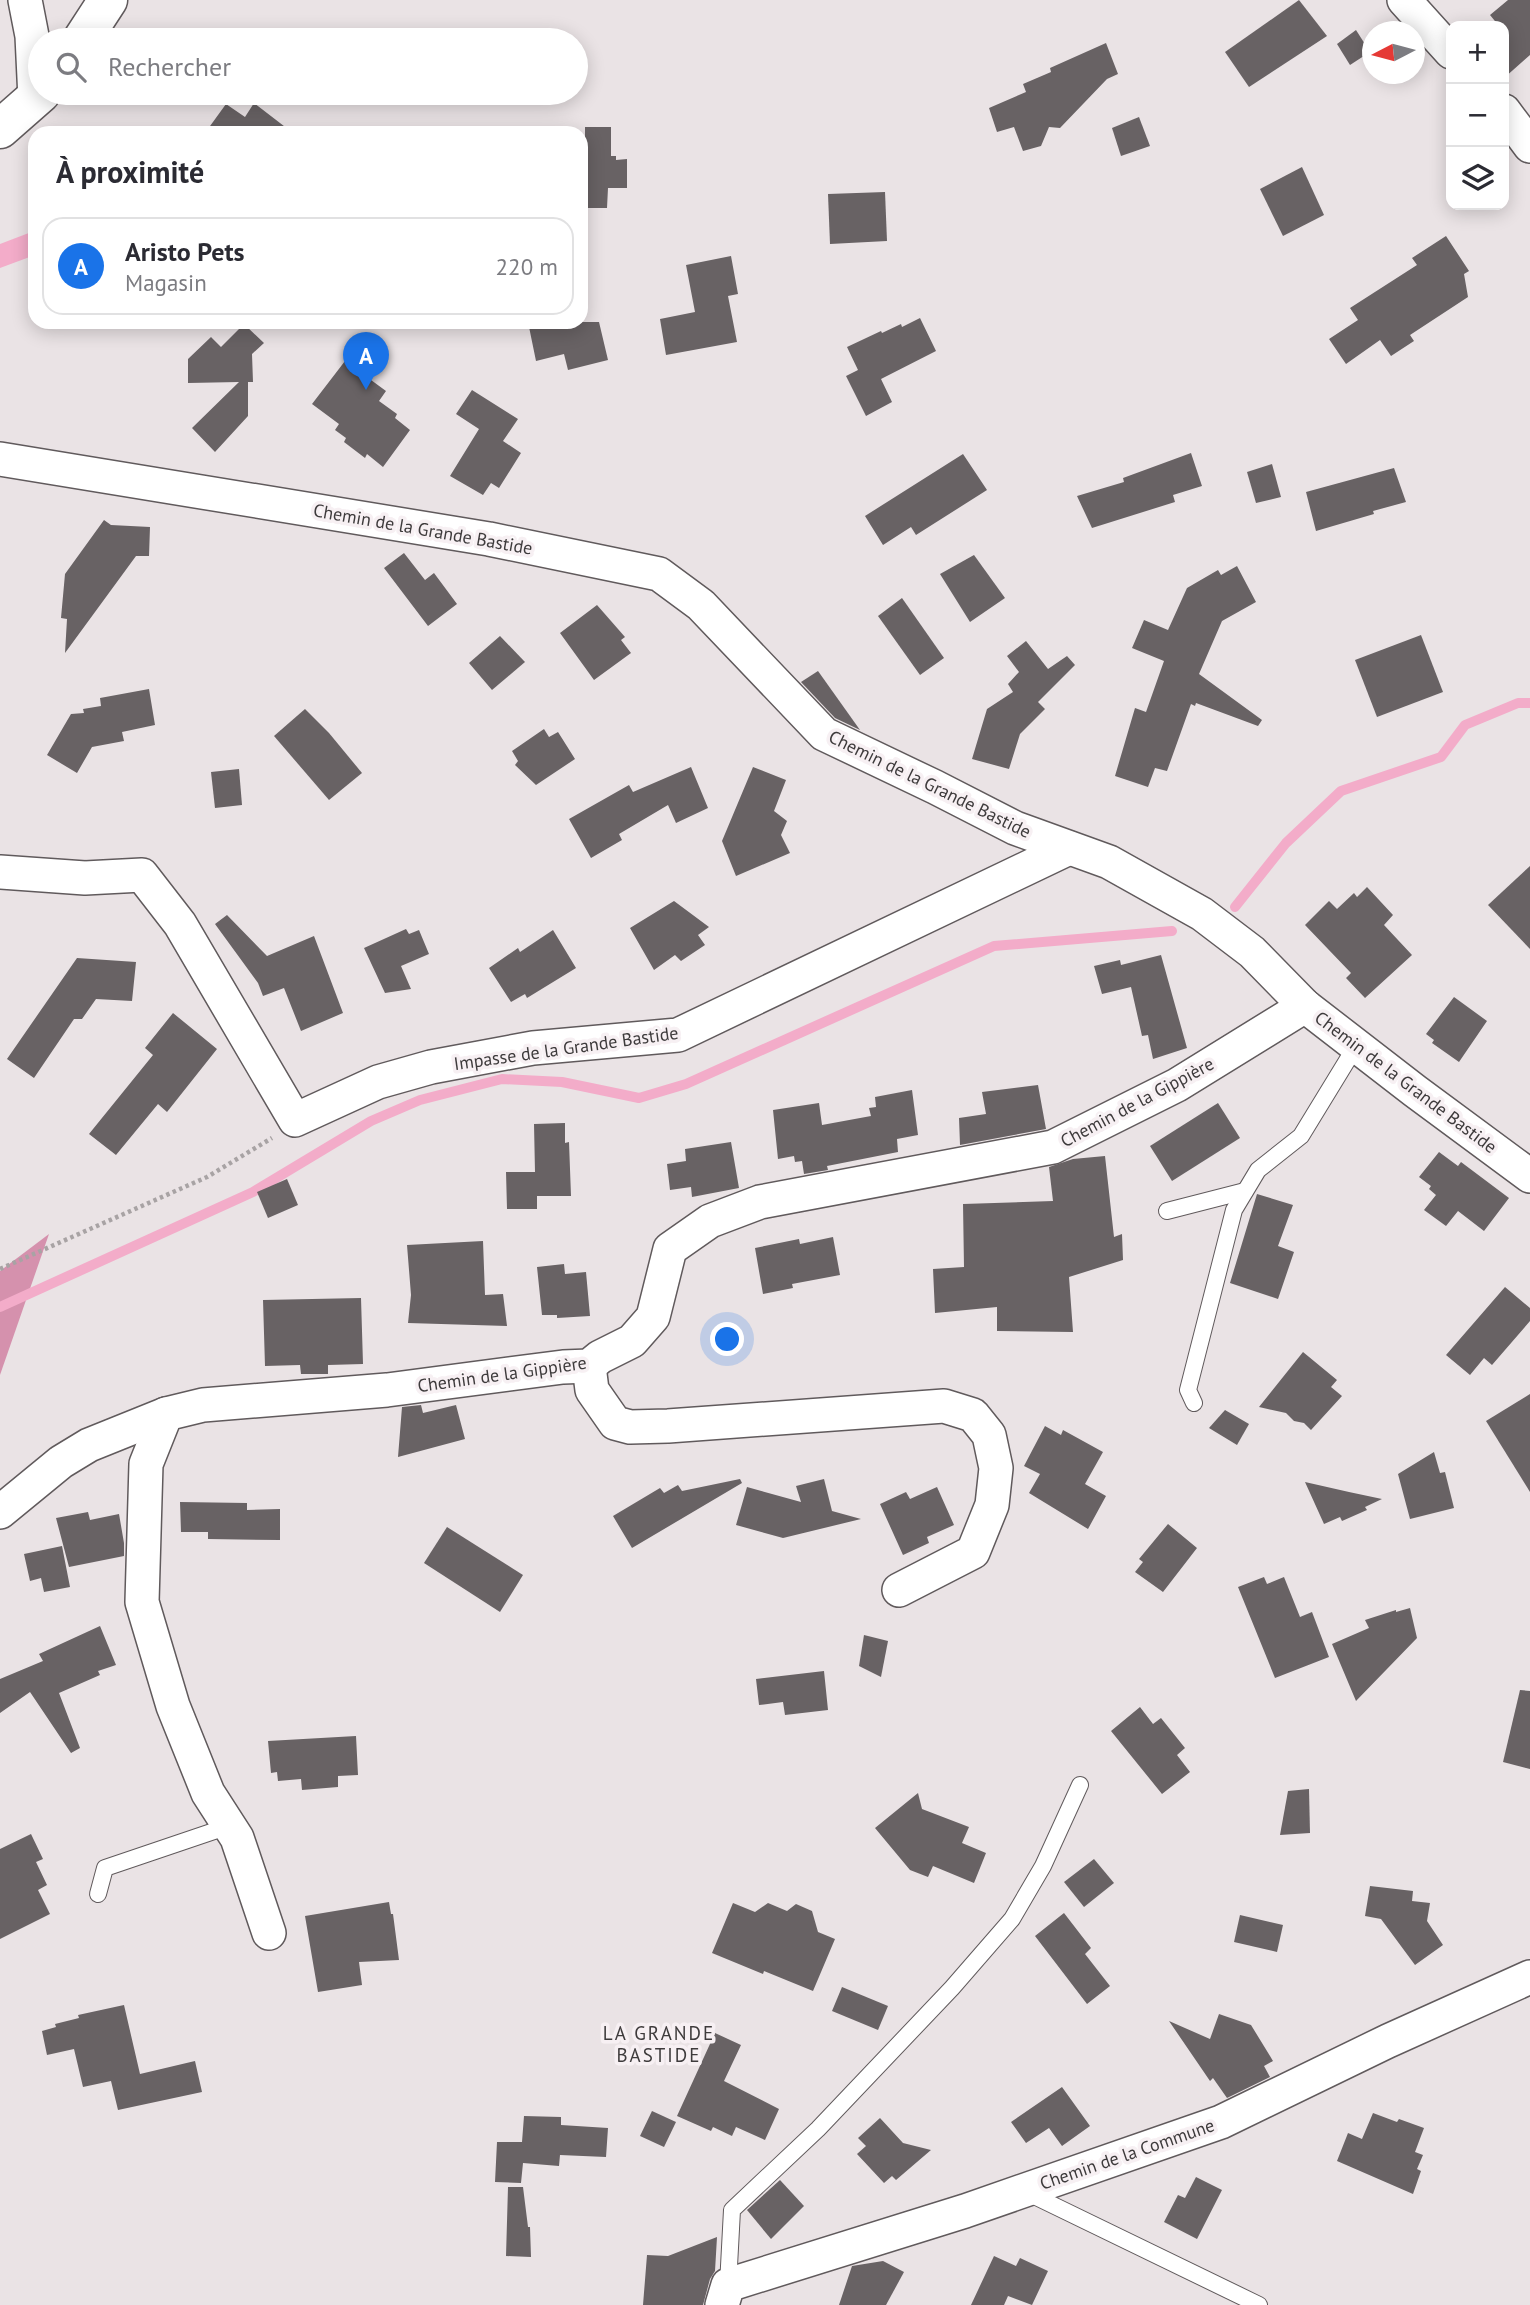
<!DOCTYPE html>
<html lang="fr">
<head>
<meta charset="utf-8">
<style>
	:root { --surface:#fff; --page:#f7f7f7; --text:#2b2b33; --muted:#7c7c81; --line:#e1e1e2; --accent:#1a73e8 }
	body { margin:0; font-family:"PT Sans",sans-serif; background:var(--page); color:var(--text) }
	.controls { position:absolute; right:21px; top:21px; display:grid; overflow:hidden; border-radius:14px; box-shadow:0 4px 18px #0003 }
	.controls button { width:63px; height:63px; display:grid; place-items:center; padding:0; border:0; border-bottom:2px solid var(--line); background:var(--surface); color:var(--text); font:35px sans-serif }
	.compass { position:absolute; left:1362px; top:21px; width:63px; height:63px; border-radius:50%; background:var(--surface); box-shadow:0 4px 18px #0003; rotate:264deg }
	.you { position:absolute; left:728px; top:1340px; width:24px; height:24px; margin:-18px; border:5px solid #fff; border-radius:50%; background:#1a73e8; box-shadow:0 0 0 10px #1a73e833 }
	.badge { display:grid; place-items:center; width:46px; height:46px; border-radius:50%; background:var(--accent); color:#fff; font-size:23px; font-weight:700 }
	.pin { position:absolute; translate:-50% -58px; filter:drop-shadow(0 2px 4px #0008) }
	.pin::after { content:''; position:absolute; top:37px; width:24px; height:21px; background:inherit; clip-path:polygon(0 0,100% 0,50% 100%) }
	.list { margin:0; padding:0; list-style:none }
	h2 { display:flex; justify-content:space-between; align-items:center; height:91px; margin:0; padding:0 28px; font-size:30px }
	h2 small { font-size:23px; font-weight:400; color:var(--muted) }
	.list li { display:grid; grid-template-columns:46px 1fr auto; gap:21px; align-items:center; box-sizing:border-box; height:98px; margin:0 14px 14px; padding:0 14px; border:2px solid var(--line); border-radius:21px }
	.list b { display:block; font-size:26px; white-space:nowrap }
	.list p { margin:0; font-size:23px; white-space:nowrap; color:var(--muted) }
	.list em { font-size:23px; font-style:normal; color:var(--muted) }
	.icon { flex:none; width:38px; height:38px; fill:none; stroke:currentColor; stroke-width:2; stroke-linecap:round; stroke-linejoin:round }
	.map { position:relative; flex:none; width:1530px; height:2305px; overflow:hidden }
	.search { position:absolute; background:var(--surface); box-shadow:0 4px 18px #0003; left:28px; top:28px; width:560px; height:77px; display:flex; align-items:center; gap:18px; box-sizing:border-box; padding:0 24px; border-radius:38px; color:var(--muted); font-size:26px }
	.panel { position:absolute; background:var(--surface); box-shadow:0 4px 18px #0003; left:28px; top:126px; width:560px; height:203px; border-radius:21px }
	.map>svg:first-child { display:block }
	.forest { fill:#d591ad }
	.water { fill:#f3acc9 }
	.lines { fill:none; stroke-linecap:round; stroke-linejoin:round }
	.stream { stroke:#f3acc9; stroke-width:10 }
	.building { fill:#686264 }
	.lane-casing { stroke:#605a5c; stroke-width:18 }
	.street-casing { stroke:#605a5c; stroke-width:36 }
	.secondary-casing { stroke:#605a5c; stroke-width:41 }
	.path { stroke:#a8a3a4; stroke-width:4.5; stroke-dasharray:3.5 3.5; stroke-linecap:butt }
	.lane { stroke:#fff; stroke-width:16 }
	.street { stroke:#fff; stroke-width:33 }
	.secondary { stroke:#fff; stroke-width:38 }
	.labels { text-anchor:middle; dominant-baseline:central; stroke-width:7; stroke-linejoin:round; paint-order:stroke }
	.street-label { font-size:18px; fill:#3e3b3c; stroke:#f7f0f3 }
	.neighbourhood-label { font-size:19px; letter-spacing:2px; fill:#3e3b3c; stroke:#f7f0f3 }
</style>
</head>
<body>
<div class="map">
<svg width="1530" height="2305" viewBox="0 0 1530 2305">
	<rect width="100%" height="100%" fill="#eae3e5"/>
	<!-- forest -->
	<path class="forest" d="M49 1234 0 1375V1271Z"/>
	<!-- water -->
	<path class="water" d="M34 231 35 255 0 268V244Z"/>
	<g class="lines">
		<!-- stream -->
		<g class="stream">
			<path d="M1235 907 1286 843 1341 791 1441 757 1465 725 1518 703H1530"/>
			<path d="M0 1307 253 1192 371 1121 420 1100 502 1079 562 1082 639 1098 686 1084 994 946 1172 931"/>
		</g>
	</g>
	<!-- building -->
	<g class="building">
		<path d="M1299 0 1327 36 1249 87 1225 52Z"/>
		<path d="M1508 0H1530V55L1504 78V26H1499L1490 15Z"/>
		<path d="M1356 30 1370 52 1350 65 1337 44Z"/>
		<path d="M1106 43 1118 74 1107 79 1060 128 1049 127 1041 146 1023 151 1014 127 997 132 989 108 1026 92 1023 84 1051 72 1050 68Z"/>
		<path d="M254 103 293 133H205L226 104 245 117Z"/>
		<path d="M1139 117 1150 146 1121 156 1112 128Z"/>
		<path d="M585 127H611V156H616V160L627 159V188H608L607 208H581V147H585Z"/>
		<path d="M1302 167 1324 215 1283 236 1260 189Z"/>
		<path d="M885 192 887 241 830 244 828 194Z"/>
		<path d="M1446 236 1469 271 1464 274 1468 297 1410 335 1414 341 1391 356 1380 340 1346 364 1329 339 1358 320 1350 308 1417 265 1412 258Z"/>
		<path d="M731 256 738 294 728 296 737 342 666 355 660 319 695 312 686 265Z"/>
		<path d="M920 318 936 351 881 379 892 402 866 416 846 376 858 370 847 347 881 331 882 333 901 324 902 327Z"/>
		<path d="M528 322H599L608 360 568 370 564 354 536 361Z"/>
		<path d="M244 324 264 343 252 354 253 382H248V416L215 452 192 428 239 382 188 383V359L211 337 221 347Z"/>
		<path d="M345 361 386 391 379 401 397 414 395 418 410 430 383 467 367 454 365 458 344 442 346 438 335 430 339 424 312 404Z"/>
		<path d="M472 390 518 419 503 441 521 453 499 488 491 483 483 495 450 476 479 429 456 414Z"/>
		<path d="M1191 453 1202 486 1173 495 1175 502 1092 528 1077 496 1124 482 1123 478Z"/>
		<path d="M963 454 987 490 916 535 911 527 883 545 865 516Z"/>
		<path d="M1272 464 1281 497 1256 503 1247 472Z"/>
		<path d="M1394 468 1406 502 1373 511 1374 514 1316 531 1306 492Z"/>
		<path d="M104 520 111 525 150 527 149 556H136L65 653 67 619 61 618 65 574Z"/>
		<path d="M404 553 425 580 434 573 457 604 428 626 384 568Z"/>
		<path d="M974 555 1005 598 970 622 940 574Z"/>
		<path d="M1237 566 1256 602 1222 621 1199 674 1262 720 1258 726 1196 703 1195 706 1191 704 1167 771 1155 768 1148 787 1115 776 1135 708 1146 712 1164 661 1132 648 1144 620 1168 630 1187 588 1218 570 1221 575Z"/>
		<path d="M902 598 944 658 920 675 878 616Z"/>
		<path d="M597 605 625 637 621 640 631 653 594 680 560 633Z"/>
		<path d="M1421 635 1443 692 1377 717 1355 660Z"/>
		<path d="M500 636 525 662 492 690 469 663Z"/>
		<path d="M1026 641 1048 669 1067 656 1075 665 1038 702 1045 709 1020 734 1009 769 972 759 987 709 1013 692 1008 684 1019 672 1007 656Z"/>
		<path d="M818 671 860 730 835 718 801 682Z"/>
		<path d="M149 689 155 725 122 732 124 741 92 747 77 773 47 755 71 714 84 713 83 709 101 706 100 698Z"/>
		<path d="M305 709 329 733 362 773 329 800 274 736Z"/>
		<path d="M544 729 549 737 558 732 575 759 536 785 515 765 518 761 512 751Z"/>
		<path d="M691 767 708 808 676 823 668 805 619 834 622 840 591 858 569 819 629 785 633 792Z"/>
		<path d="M753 767 786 780 774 811 787 821 781 835 790 853 736 876 722 841Z"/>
		<path d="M239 769 242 805 215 808 211 772Z"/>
		<path d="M1530 866V949L1488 905Z"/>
		<path d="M1367 887 1393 915 1384 925 1412 955 1365 998 1346 978 1351 973 1305 925 1329 901 1337 909 1354 893 1357 897Z"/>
		<path d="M674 901 709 927 698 935 705 945 681 961 675 955 654 970 630 928Z"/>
		<path d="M227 915 267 956 314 936 343 1013 301 1031 284 988 263 996 258 983 215 924Z"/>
		<path d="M406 929 409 934 419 930 429 954 401 966 411 989 385 993 364 948Z"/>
		<path d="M553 930 576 968 527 998 525 994 511 1002 489 968 518 948 520 952Z"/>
		<path d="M1161 955 1187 1048 1153 1059 1148 1035 1142 1036 1131 987 1102 994 1094 966 1120 960 1121 965Z"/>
		<path d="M77 958 136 962 132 1001 96 999 82 1019H74L34 1078 7 1059Z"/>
		<path d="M1454 997 1487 1021 1459 1062 1432 1043 1434 1040 1426 1034Z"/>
		<path d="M173 1013 217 1049 167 1112 158 1104 116 1155 89 1134 153 1055 145 1048Z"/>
		<path d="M1038 1085 1046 1129 960 1145 959 1118 986 1114 982 1092Z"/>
		<path d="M912 1090 918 1135 897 1139 898 1152 827 1166 828 1170 804 1174 802 1161 795 1162 794 1156 778 1159 773 1110 819 1103 822 1125 871 1116 869 1108 876 1107 875 1097Z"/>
		<path d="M1218 1103 1240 1138 1172 1181 1150 1146Z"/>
		<path d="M565 1123V1143L569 1142 571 1196H537V1209H507L506 1172H535L534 1124Z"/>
		<path d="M731 1142 739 1188 692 1197 691 1187 670 1190 667 1164 686 1161 685 1149Z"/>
		<path d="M1439 1152 1458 1166 1461 1162 1509 1198 1484 1231 1458 1211 1446 1226 1424 1210 1436 1195 1429 1189 1431 1186 1419 1177Z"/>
		<path d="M1105 1156 1114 1237 1122 1234 1123 1260 1069 1277 1073 1332 997 1331V1307L935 1313 933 1269 964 1267 963 1204 1053 1201 1049 1167 1073 1159Z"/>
		<path d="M287 1179 298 1205 268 1218 257 1192Z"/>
		<path d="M1257 1194 1293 1205 1278 1246 1294 1252 1278 1299 1230 1283Z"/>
		<path d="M833 1237 840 1275 792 1284 793 1288 763 1294 755 1248 799 1239 800 1244Z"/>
		<path d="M483 1241 485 1295 503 1294 507 1326 408 1323 411 1295 407 1245Z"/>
		<path d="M564 1264 565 1274 586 1272 590 1316 557 1318V1315H542L537 1267Z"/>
		<path d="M1505 1287 1530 1308V1321L1492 1365 1484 1358 1470 1375 1446 1355Z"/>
		<path d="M361 1298 363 1364 328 1365V1374H301L300 1365 265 1366 263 1300Z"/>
		<path d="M1303 1352 1337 1380 1331 1387 1342 1396 1311 1430 1304 1423 1294 1421 1286 1413 1259 1407Z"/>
		<path d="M1530 1394V1492L1486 1421Z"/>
		<path d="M421 1405 423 1413 456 1405 465 1439 398 1457 402 1407Z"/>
		<path d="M1225 1410 1249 1424 1237 1445 1209 1428Z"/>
		<path d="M1045 1426 1061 1435 1063 1430 1103 1452 1085 1484 1106 1496 1088 1529 1029 1493 1040 1474 1024 1466Z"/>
		<path d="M1434 1452 1440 1473 1445 1472 1454 1508 1410 1519 1398 1474Z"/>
		<path d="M740 1479 742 1483 632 1548 613 1516 660 1488 664 1493 678 1485 682 1491Z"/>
		<path d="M824 1479 832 1511 861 1519 783 1538 736 1525 747 1487 801 1502 796 1486Z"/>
		<path d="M1305 1482 1349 1492 1382 1499 1365 1507 1367 1510 1342 1521 1340 1517 1324 1524Z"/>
		<path d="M937 1487 954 1525 927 1537 929 1543 903 1555 880 1504 906 1492 910 1499Z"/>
		<path d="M180 1502 247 1503V1510L280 1509V1540L208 1539V1532H181Z"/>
		<path d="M88 1512 90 1520 119 1514 124 1543V1556L69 1567 56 1518Z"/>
		<path d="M1168 1524 1197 1548 1163 1592 1135 1572 1143 1562 1139 1559Z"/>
		<path d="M447 1527 523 1575 500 1612 424 1563Z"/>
		<path d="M62 1546 70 1587 44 1592 41 1578 30 1581 24 1554Z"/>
		<path d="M1264 1577 1267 1584 1284 1577 1300 1617 1312 1612 1329 1657 1275 1678 1238 1587Z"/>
		<path d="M1410 1608 1417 1638 1356 1701 1332 1644 1369 1628 1365 1620 1396 1610V1612Z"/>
		<path d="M100 1626 116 1665 98 1671 100 1675 59 1693 80 1748 71 1753 30 1692 0 1713V1679L43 1661 39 1654Z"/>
		<path d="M864 1635 888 1641 881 1677 859 1666Z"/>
		<path d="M824 1671 828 1710 785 1715 783 1702 759 1705 756 1679Z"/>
		<path d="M1520 1690 1530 1691V1769L1503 1762Z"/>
		<path d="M1140 1707 1153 1724 1161 1718 1185 1748 1177 1755 1190 1772 1162 1794 1111 1731Z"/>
		<path d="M356 1736 358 1775 338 1776V1787L302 1790 301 1779 278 1781 277 1772 271 1773 268 1741Z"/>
		<path d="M1309 1789 1310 1833 1280 1835 1288 1791Z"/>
		<path d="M918 1793 922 1809 969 1827 962 1843 986 1853 974 1883 933 1866 928 1877 910 1870 875 1828Z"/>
		<path d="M31 1834 43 1859 36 1862 47 1885 38 1890 50 1914 0 1939V1849Z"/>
		<path d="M1094 1859 1114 1883 1084 1907 1064 1882Z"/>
		<path d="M1370 1886 1413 1891 1412 1901 1430 1903 1427 1921 1443 1945 1415 1965 1381 1919 1365 1916Z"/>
		<path d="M389 1902 391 1914H393L399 1960 359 1962 362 1985 318 1992 305 1916Z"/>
		<path d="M733 1903 755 1912 768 1903 787 1911 796 1904 812 1911 818 1932 835 1939 813 1991 764 1971 763 1974 712 1953Z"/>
		<path d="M1064 1913 1091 1948 1085 1954 1110 1986 1087 2004 1035 1936Z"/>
		<path d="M1240 1915 1283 1925 1277 1952 1234 1942Z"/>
		<path d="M842 1987 888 2006 878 2030 832 2011Z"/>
		<path d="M124 2005 140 2074 195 2061 202 2092 118 2110 111 2081 83 2087 74 2049 47 2055 42 2031 56 2027 55 2024 79 2018 78 2015Z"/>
		<path d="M1219 2014 1251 2025 1273 2061 1264 2066 1270 2077 1227 2098 1213 2078 1210 2081 1169 2021 1210 2039Z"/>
		<path d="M715 2033 741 2045 724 2081 779 2109 765 2140 736 2127 732 2136 713 2127 711 2131 677 2116Z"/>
		<path d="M1062 2087 1090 2126 1062 2146 1049 2128 1026 2143 1011 2122Z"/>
		<path d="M652 2111 676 2122 664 2147 640 2136Z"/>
		<path d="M1373 2113 1397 2122 1399 2119 1424 2128 1415 2152 1423 2155 1417 2169 1421 2171 1413 2194 1337 2161 1348 2133 1362 2139Z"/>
		<path d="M524 2116 561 2117V2125L608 2128 606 2157 560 2155 559 2166 523 2163 521 2183 495 2182 497 2142H522Z"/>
		<path d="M880 2118 903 2143 931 2150 896 2180 892 2176 884 2183 857 2154 866 2146 858 2138Z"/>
		<path d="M1196 2177 1222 2190 1197 2239 1164 2222 1178 2195 1185 2198Z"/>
		<path d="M780 2180 804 2206 771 2239 747 2210Z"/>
		<path d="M508 2187H523L528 2227H530L531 2257 506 2256Z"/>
		<path d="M717 2237 715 2271 710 2279 703 2305H643L647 2255 668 2256Z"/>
		<path d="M994 2256 1016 2266 1020 2258 1048 2271 1032 2305 1008 2296 1004 2305H971Z"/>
		<path d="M883 2261 904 2272 886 2305H839L852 2266Z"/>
	</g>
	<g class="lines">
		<!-- lane casing -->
		<g class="lane-casing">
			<g id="lane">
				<path d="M1167 1211 1245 1191"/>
				<path d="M1194 1403 1188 1390 1234 1210 1258 1170 1301 1136 1356 1046"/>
				<path d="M98 1894 105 1868 229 1826"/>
				<path d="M1026 2192 1259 2305"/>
				<path d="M728 2285 732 2210 818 2129 952 1988 1012 1919 1043 1866 1080 1785"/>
			</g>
		</g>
		<!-- street casing -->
		<g class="street-casing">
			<g id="street">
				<path d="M25 0 32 36 35 99"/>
				<path d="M1404 0 1451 52"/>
				<path d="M1504 111 1530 146"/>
				<path d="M0 459 489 539 659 574 701 605 824 734 935 787 1015 828 1109 862 1202 914 1252 952 1305 1006 1415 1091 1530 1176"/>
				<path d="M0 872 85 878 142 875 180 924 295 1120 378 1082 431 1067 533 1048 678 1035 1069 848"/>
				<path d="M589 1366 592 1390 615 1423 630 1427 668 1426 944 1406 973 1415 989 1435 996 1468 992 1505 973 1552 899 1590"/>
				<path d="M0 1512 61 1462 89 1445 166 1414"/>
				<path d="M269 1933 237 1838 208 1793 173 1706 142 1602 146 1464 166 1414 203 1405 387 1390 563 1367 589 1366 600 1357 632 1341 653 1317 670 1249 710 1221 760 1202 1053 1147 1177 1085 1305 1006"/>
				<path d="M722 2305 728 2285 965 2211 1221 2122 1388 2041 1530 1977"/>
			</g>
		</g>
		<!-- secondary casing -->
		<g class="secondary-casing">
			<g id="secondary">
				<path d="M82 40 108 0"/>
				<path d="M0 129 41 93"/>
			</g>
		</g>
		<!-- path -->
		<path class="path" d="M0 1269 207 1177 272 1138"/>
		<!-- lane -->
		<use href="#lane" class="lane"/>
		<!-- street -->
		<use href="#street" class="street"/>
		<!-- secondary -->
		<use href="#secondary" class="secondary"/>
	</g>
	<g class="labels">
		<!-- street labels -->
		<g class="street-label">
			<text transform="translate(423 529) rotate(10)">Chemin de la Grande Bastide</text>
			<text transform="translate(930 784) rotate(26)">Chemin de la Grande Bastide</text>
			<text transform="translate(566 1048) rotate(-8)">Impasse de la Grande Bastide</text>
			<text transform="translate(1406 1082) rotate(37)">Chemin de la Grande Bastide</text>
			<text transform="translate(1137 1102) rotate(-28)">Chemin de la Gippière</text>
			<text transform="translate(502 1374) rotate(-8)">Chemin de la Gippière</text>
			<text transform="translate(1127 2154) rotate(-19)">Chemin de la Commune</text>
		</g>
		<!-- neighbourhood labels -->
		<g class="neighbourhood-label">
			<text x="659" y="2033">LA GRANDE<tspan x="659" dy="22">BASTIDE</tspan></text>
		</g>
	</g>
</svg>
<div class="controls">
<button>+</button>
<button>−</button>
<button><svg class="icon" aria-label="layers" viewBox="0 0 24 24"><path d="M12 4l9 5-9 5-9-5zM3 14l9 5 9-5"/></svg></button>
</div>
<svg class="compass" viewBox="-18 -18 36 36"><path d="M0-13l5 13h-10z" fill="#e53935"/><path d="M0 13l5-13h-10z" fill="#7c7c81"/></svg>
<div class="you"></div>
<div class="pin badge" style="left:366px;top:390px">A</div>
<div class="search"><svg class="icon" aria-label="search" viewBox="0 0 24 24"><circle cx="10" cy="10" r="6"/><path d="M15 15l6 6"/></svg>Rechercher</div>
<section class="panel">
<h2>À proximité<small></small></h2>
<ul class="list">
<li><span class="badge">A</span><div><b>Aristo Pets</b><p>Magasin</p></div><em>220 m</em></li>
</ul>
</section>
</div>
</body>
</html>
